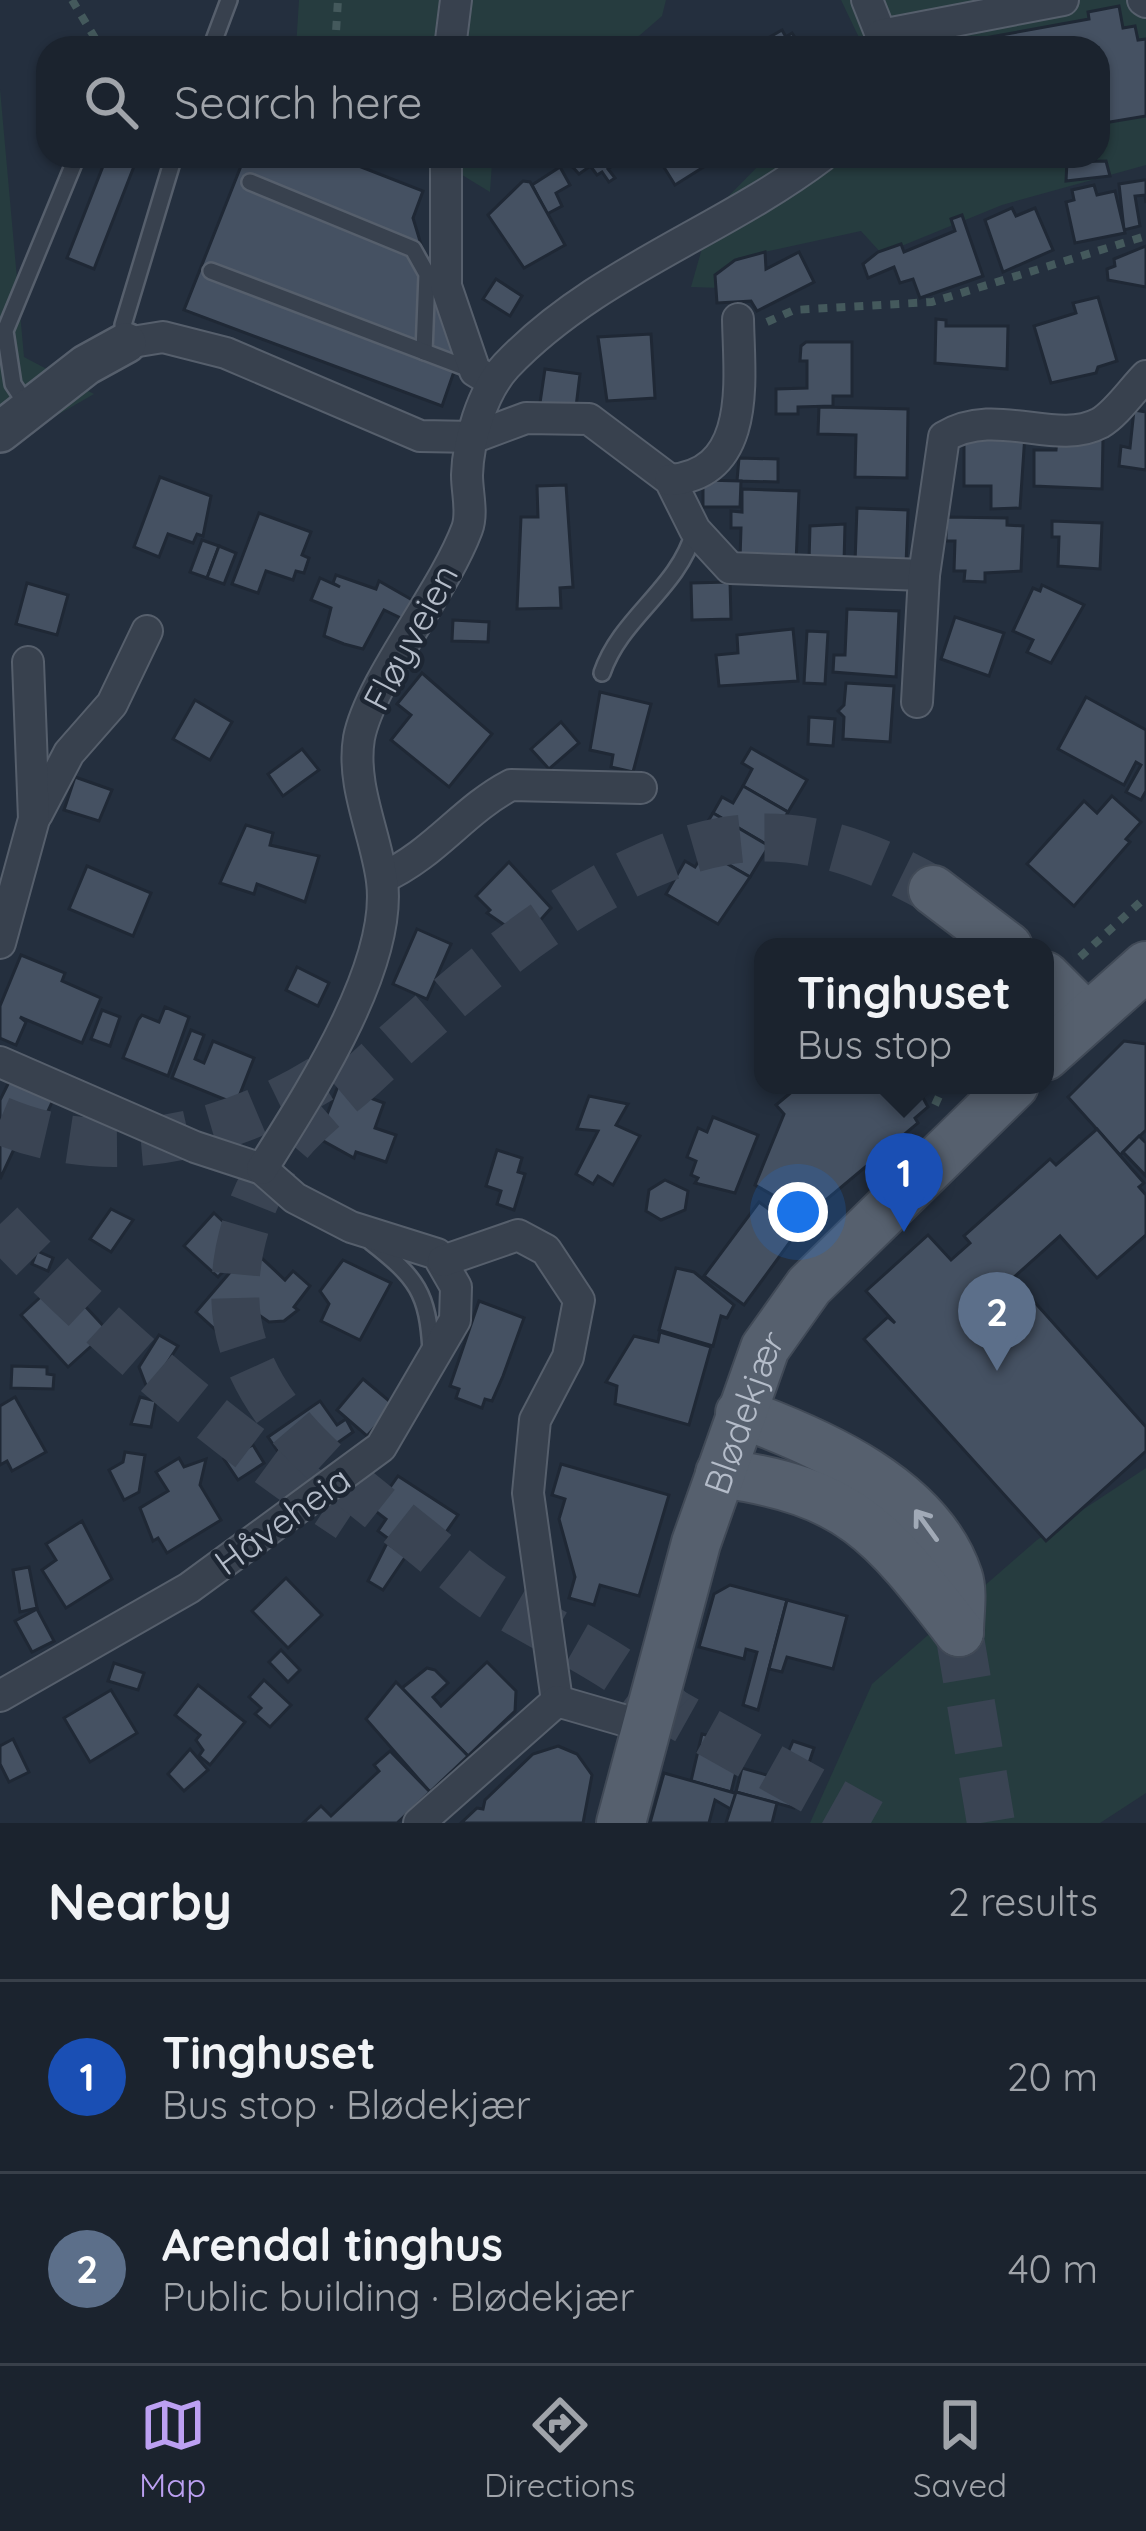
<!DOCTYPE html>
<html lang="en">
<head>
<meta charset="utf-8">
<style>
	:root { --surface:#1b232e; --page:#282f3a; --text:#f1f3f6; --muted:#a0a4aa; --line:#39404a; --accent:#bca0f2 }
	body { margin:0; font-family:Quicksand,sans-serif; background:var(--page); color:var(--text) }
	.you { position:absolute; left:798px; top:1212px; width:42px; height:42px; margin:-30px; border:9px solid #fff; border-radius:50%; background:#1a73e8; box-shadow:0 0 0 18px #1a73e833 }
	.badge { display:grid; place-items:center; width:78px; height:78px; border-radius:50%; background:var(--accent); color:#fff; font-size:39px; font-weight:700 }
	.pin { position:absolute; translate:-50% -99px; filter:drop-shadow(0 3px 6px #0008) }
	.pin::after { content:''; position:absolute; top:63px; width:42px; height:36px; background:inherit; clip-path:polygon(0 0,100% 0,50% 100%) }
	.popup { position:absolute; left:754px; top:938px; width:300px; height:156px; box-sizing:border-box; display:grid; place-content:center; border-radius:24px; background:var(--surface); filter:drop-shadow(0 3px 9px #0005); font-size:39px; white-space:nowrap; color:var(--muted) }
	.popup b { font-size:45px; color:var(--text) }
	.popup::after { content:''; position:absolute; left:50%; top:100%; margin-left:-24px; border:24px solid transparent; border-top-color:var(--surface) }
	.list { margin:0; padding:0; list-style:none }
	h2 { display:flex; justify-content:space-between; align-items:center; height:156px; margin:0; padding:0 48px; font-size:51px }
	h2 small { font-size:39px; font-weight:400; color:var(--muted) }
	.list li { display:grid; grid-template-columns:78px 1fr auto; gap:36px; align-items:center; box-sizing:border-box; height:192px; padding:0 48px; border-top:3px solid var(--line) }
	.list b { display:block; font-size:45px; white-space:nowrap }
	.list p { margin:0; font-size:39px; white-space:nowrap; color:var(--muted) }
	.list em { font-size:39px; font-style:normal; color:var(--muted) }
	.icon { flex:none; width:66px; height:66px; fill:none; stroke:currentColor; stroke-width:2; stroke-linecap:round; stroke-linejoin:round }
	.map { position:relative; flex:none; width:1146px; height:1823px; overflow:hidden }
	.search { position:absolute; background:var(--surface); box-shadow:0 3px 9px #0004; left:36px; right:36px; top:36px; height:132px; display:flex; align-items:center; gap:30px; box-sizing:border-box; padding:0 42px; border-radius:36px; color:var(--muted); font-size:45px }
	.sheet { height:540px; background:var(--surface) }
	nav { display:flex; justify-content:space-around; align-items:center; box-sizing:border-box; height:168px; border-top:3px solid var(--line); background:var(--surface); font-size:33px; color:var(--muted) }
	nav a { display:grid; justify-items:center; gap:6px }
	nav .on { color:var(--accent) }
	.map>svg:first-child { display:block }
	.green { fill:#263c3f }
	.building { fill:#455162; stroke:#1f2835; stroke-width:3 }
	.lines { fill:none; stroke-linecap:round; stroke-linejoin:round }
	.primary-tunnel { stroke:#3a4453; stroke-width:48; stroke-dasharray:48 24; stroke-linecap:butt }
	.service-casing { stroke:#565f6c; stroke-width:20 }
	.minor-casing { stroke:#565f6c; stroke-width:34 }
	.tertiary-casing { stroke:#565f6c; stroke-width:44 }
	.primary-casing { stroke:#414a57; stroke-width:52 }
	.path { stroke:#44595c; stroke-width:8; stroke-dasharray:9 9; stroke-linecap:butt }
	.service { stroke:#38414e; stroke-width:15 }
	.minor { stroke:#38414e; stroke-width:30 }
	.tertiary { stroke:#38414e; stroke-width:39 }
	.primary { stroke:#56606e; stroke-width:48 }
	.oneway { stroke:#a1aab7 }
	.labels { text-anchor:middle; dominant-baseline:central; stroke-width:9; stroke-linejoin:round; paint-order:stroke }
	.street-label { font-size:36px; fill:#b4bcc9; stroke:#1d2633 }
</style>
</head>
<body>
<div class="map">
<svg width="1146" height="1823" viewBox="0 0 1146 1823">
	<rect width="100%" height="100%" fill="#242f3e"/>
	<!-- green -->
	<g class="green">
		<path d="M299 0H666L662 16 625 48H296Z"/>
		<path d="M841 0H1146V165L1002 205 882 254 861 231 737 258 722 288 691 287 712 213 768 156H1098V48H864Z"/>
		<path d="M0 89 24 357 94 394 0 448Z"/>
		<path d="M431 156H501L492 163 490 192Z"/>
		<path d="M1146 1468V1793L1100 1823H810L872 1684 1037 1540Z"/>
	</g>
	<!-- building -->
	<g class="building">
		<path d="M1119 6 1123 28 1135 26 1138 40 1146 39V116L1098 124V48H969L968 41 1089 19 1088 12Z"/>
		<path d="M782 30 786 37 792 33 802 48H767L763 41Z"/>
		<path d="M107 156H138L94 269 67 258Z"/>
		<path d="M245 156H333L423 191 413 218 457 363 442 406 184 310Z"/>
		<path d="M581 156 589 167 579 174 570 164Z"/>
		<path d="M583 156H617L620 160 608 169 615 178 609 182 602 172 597 175Z"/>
		<path d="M657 156H721L675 185Z"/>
		<path d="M1106 161 1110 176 1066 181 1067 162Z"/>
		<path d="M560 167 570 185 556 193 562 206 547 214 532 185Z"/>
		<path d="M1144 180H1146V203L1145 195 1135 196 1140 226 1124 230 1119 184Z"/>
		<path d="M523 181 530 182 565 245 524 268 488 215Z"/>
		<path d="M1094 185 1097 195 1115 191 1125 233 1075 243 1066 202 1074 200 1072 190Z"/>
		<path d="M1012 208 1016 216 1035 208 1053 250 1003 272 985 220Z"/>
		<path d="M962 215 983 276 920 298 913 279 900 283 894 267 868 278 863 264 878 252 901 244 904 252 955 231 951 219Z"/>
		<path d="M1146 246V287L1108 280 1107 269 1115 266 1114 259Z"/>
		<path d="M765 252 766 269 799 252 814 282 757 311 751 301 717 303 715 275 735 260Z"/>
		<path d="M496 279 522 296 510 316 483 299Z"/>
		<path d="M1098 297 1117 361 1098 367 1096 373 1051 383 1034 326 1076 313 1073 303Z"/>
		<path d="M936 319 946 320V326H1008L1007 369 935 363Z"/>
		<path d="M651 334 655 398 607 401 598 337Z"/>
		<path d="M806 342H852V396H833V406L798 407V414H776V389L807 388V361H800L801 346Z"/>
		<path d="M545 369 580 374 576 407 540 403Z"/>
		<path d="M819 407 908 409 907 478 855 477 856 435 818 434Z"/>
		<path d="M1134 410 1146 412V470L1119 466 1121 446 1130 448Z"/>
		<path d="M964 434H1025L1020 508 991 509V486H964Z"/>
		<path d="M1057 439H1103L1102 489 1034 486V450H1056Z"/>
		<path d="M739 458 778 459V482L737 481Z"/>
		<path d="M160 477 211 496 203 536 197 534 193 543 168 534 159 557 134 547Z"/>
		<path d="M703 480 741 481 740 507H703Z"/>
		<path d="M566 485 573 587 560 588 561 608 517 609 521 517H538L537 486Z"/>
		<path d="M742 489 799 491 796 563 740 560 741 528H731V511L742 512Z"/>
		<path d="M857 508 908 510 906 565 855 563Z"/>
		<path d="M259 513 311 532 302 555 309 558 304 573 296 571 293 580 266 571 258 593 232 584Z"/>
		<path d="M946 517 1007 518V525L1023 526 1021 571 985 573V582L964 581 965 571H954L955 541H946Z"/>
		<path d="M1052 521 1102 523 1100 569 1058 566 1059 537H1052Z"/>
		<path d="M845 524 844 563 809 562 810 526Z"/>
		<path d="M202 540 219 546 207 578 190 572Z"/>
		<path d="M219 546 236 553 224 584 207 578Z"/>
		<path d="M336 575 376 589 379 581 414 601 403 619 384 610 363 649 344 644 324 636 331 608 311 600 320 578 340 587 333 583Z"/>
		<path d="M730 582 731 619 692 620 691 583Z"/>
		<path d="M27 583 68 595 57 635 16 624Z"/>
		<path d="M1042 585 1084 605 1051 663 1027 652 1033 640 1013 631 1033 588 1040 591Z"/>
		<path d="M847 609 899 611 896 677 833 672 834 655H845Z"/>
		<path d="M955 617 1004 633 989 676 941 659Z"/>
		<path d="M453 620 489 622 488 642 452 641Z"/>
		<path d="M793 629 798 681 719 686 716 655 738 653 737 635Z"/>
		<path d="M807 631 828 632 825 684 804 683Z"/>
		<path d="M422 673 492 734 449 787 391 740 411 715 397 704Z"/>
		<path d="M846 683 894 686 890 742 843 739 844 717 838 711 844 705Z"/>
		<path d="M600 692 651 704 633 772 611 767 613 755 590 750Z"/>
		<path d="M1086 697 1146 730V791L1141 800 1126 792 1141 765 1136 762 1124 785 1058 749Z"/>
		<path d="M195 700 232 722 210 760 173 739Z"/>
		<path d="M809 717 835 719 833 746 808 744Z"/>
		<path d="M561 722 579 743 549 769 531 749Z"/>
		<path d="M751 748 807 780 788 812 743 786 752 769 742 763Z"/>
		<path d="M302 749 319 770 283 796 268 774Z"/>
		<path d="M75 777 112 790 99 821 64 810Z"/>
		<path d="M743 786 788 812 769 846 713 813 722 797 733 803Z"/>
		<path d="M1112 796 1141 822 1126 839 1130 842 1074 906 1027 864 1084 801 1097 813Z"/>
		<path d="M713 813 769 846 750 877 705 851 715 834 704 828Z"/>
		<path d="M246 825 273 833 270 845 319 856 305 902 257 884 254 894 220 883Z"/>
		<path d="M705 851 750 877 718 924 666 894 685 861 695 867Z"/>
		<path d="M509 862 551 908 536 925 527 917 513 931 487 913 490 910 476 896Z"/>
		<path d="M87 866 151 893 133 936 69 909Z"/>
		<path d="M417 929 451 944 427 999 393 984Z"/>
		<path d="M21 955 65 973 62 981 101 998 82 1043 20 1017 26 1022 16 1045 0 1038V1006Z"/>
		<path d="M297 967 329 983 318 1006 286 990Z"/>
		<path d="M165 1007 189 1017 168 1076 123 1058 138 1020 142 1015 159 1022Z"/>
		<path d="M102 1010 120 1017 110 1046 91 1039Z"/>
		<path d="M191 1030 204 1035 195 1059 204 1063 213 1041 254 1058 236 1104 172 1078Z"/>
		<path d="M1124 1041 1146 1044V1130L1120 1155 1068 1097Z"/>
		<path d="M10 1080 53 1100 37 1135 31 1139 21 1134 0 1179V1100Z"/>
		<path d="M800 1085H916L928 1107 915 1118 918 1123 808 1215 755 1185 784 1114 776 1105Z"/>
		<path d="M338 1086 384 1103 375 1128 396 1135 386 1162 356 1152 354 1158 318 1138Z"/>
		<path d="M589 1096 628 1104 616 1125 640 1136 613 1185 598 1176 593 1184 576 1174 598 1131 577 1129Z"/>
		<path d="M713 1117 758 1135 735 1193 695 1183 698 1178 691 1175 696 1161 687 1157 698 1128 707 1132Z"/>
		<path d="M1097 1129 1144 1183 1139 1187 1146 1195V1235L1097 1278 1060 1236 1013 1278 1146 1427V1451L1046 1541 864 1339 888 1317 895 1323 866 1291 928 1235 951 1260 970 1243 964 1236 1050 1159 1056 1165Z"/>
		<path d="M1139 1136 1146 1143V1176L1123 1152Z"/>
		<path d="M497 1150 522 1158 518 1172 525 1174 514 1210 497 1204 501 1191 486 1186Z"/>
		<path d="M665 1180 688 1191 685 1210 661 1220 646 1211 649 1190Z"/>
		<path d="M759 1202 798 1231 744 1305 704 1276Z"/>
		<path d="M111 1209 133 1220 111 1252 90 1239Z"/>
		<path d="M214 1213 248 1245 218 1277 184 1246Z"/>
		<path d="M251 1248 285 1280 293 1271 310 1286 294 1307 298 1310 284 1321 269 1322 249 1308 219 1333 196 1312Z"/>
		<path d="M37 1251 53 1258 48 1271 32 1264Z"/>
		<path d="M343 1260 391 1283 360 1340 321 1321 329 1304 320 1291Z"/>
		<path d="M676 1268 694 1272 734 1305 727 1318 721 1316 713 1346 659 1330Z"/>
		<path d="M60 1279 108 1331 68 1367 21 1315Z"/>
		<path d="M479 1301 524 1318 503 1376 492 1401 485 1399 482 1408 456 1398 459 1389 450 1386Z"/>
		<path d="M660 1332 711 1347 689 1425 615 1404 617 1386 606 1382 634 1336 658 1342Z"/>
		<path d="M159 1335 178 1346 164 1368 169 1381 149 1393 139 1367Z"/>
		<path d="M12 1366 47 1367V1374L54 1375 53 1389 11 1388Z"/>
		<path d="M363 1379 394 1405 367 1436 337 1410Z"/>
		<path d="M15 1397 46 1452 12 1471 7 1461 0 1465V1406Z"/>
		<path d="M140 1397 156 1401 151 1427 131 1424Z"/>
		<path d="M320 1401 337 1425 346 1419 353 1432 293 1474 268 1437Z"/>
		<path d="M253 1445 264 1463 238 1480 224 1459Z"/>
		<path d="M125 1452 145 1455 139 1492 124 1500 109 1470 123 1462Z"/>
		<path d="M179 1458 184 1467 206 1459 200 1485 221 1520 167 1553 158 1538 153 1541 140 1508 168 1491 156 1472Z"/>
		<path d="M561 1464 669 1495 639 1596 600 1585 594 1605 569 1598 575 1577 559 1519 565 1499 552 1495Z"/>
		<path d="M398 1476 458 1515 430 1555 403 1536 397 1545 378 1531 386 1519 374 1510Z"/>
		<path d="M82 1521 112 1579 66 1608 42 1570 56 1560 46 1544Z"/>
		<path d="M387 1543 406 1556 383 1590 368 1581Z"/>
		<path d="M29 1567 37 1608 20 1612 13 1570Z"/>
		<path d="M286 1578 322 1615 288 1648 252 1611Z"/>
		<path d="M730 1585 787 1600 758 1710 743 1705 757 1652 746 1649 744 1659 699 1647 714 1594Z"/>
		<path d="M787 1600 847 1616 833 1669 787 1657 782 1672 769 1669Z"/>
		<path d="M37 1609 54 1641 32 1652 15 1621Z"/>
		<path d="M281 1650 300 1670 288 1682 269 1662Z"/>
		<path d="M487 1662 516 1691 515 1711 468 1756 402 1688 427 1668 435 1670 448 1683 433 1697 441 1706Z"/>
		<path d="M114 1663 144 1673 138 1690 108 1681Z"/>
		<path d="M264 1680 291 1705 270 1727 255 1714 261 1708 249 1697Z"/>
		<path d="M396 1682 468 1756 430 1792 366 1719Z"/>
		<path d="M198 1685 245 1722 210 1765 199 1756 203 1750 196 1740 200 1735 175 1715Z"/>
		<path d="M111 1690 137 1733 90 1762 64 1718Z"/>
		<path d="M702 1734 743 1744 731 1792 691 1781Z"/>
		<path d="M13 1739 29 1772 9 1782 0 1764V1746Z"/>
		<path d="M793 1741 814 1748 794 1808 736 1792 742 1768 777 1778Z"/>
		<path d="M558 1746 577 1754 592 1775 583 1823H461L477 1808 483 1809 485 1800 533 1754Z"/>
		<path d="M190 1749 208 1770 184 1791 168 1774Z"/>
		<path d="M390 1751 430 1792 397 1823H303L321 1806 331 1816 379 1771 374 1765Z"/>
		<path d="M664 1773 738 1794 734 1811 715 1800 709 1823H650Z"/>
		<path d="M736 1792 777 1803 772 1823H726Z"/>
	</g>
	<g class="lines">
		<!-- primary-tunnel -->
		<g class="primary-tunnel">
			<path d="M0 1120C116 1169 241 1134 341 1066"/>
			<path d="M0 1224C104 1333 223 1436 349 1518"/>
			<path d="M959 1632 991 1823"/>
			<path d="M645 1697 871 1823"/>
			<path d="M674 1714C621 1663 552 1635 491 1596 463 1578 438 1554 412 1534 350 1484 277 1434 247 1356 221 1293 241 1212 278 1157 300 1125 335 1100 363 1075 459 987 595 864 725 841 801 828 869 854 933 890"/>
		</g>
		<!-- service casing -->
		<g class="service-casing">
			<g id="service">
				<path d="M211 48 229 0"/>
				<path d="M250 182 413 249 427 274 424 352"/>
				<path d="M211 271 472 370"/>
				<path d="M126 340 123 325 174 156"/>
				<path d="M29 408 13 384 5 331 77 156"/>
				<path d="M602 673C621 617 678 589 694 532"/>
				<path d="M371 1242C417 1278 428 1293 431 1351"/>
			</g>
		</g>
		<!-- minor casing -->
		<g class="minor-casing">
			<g id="minor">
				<path d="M867 0 881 35 880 48"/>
				<path d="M1143 0 1146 2"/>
				<path d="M881 35 1063 0"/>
				<path d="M450 48 456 0"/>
				<path d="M446 156V286L475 371 493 382"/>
				<path d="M126 343 163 337 226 353 420 436 475 437 526 418 589 419 670 480 695 530 730 568 924 575"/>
				<path d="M670 480C753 473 739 378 738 319"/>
				<path d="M917 702 924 575 944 437C996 405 1055 447 1100 423 1117 413 1132 390 1146 376"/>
				<path d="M37 814 69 753 112 704 147 631"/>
				<path d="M382 878C435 854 463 810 511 785L641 788"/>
				<path d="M0 943 34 819 28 662"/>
				<path d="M0 1062 195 1147 262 1169 295 1198 351 1227 437 1254 456 1287 455 1320 381 1447 189 1588 0 1696"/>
				<path d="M262 1169C307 1097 393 967 382 881 376 834 351 786 359 738 370 681 443 593 467 529 473 513 467 493 467 475 468 441 482 392 506 366 594 273 722 232 822 156"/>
				<path d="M443 1261 518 1235 546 1250 579 1300 568 1357 535 1420 528 1493 557 1701"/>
				<path d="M419 1823 557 1701 647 1727"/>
			</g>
		</g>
		<!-- tertiary casing -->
		<g class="tertiary-casing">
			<path id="tertiary" d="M0 432 86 365 126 343"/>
		</g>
		<!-- primary casing -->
		<g class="primary-casing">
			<g id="primary">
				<path d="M933 890 1008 947"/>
				<path d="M1045 976 1087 1018"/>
				<path d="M1045 1056 1146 966"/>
				<path d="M740 1413C819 1442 929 1489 958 1577 963 1592 959 1615 959 1632"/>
				<path d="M720 1473C851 1491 882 1532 959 1632"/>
				<path id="s1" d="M621 1823 696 1543 765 1348 809 1286 1014 1085"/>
			</g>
		</g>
		<!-- path -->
		<g class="path">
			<path d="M72 0 101 48"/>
			<path d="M335 48 338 0"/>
			<path d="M767 322 794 310 932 302 1146 236"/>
			<path d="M1080 957 1146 897"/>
			<path d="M935 1105 944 1085"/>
		</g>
		<!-- service -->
		<use href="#service" class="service"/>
		<!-- minor -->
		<use href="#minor" class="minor"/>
		<!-- tertiary -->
		<use href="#tertiary" class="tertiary"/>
		<!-- primary -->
		<use href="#primary" class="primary"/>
	</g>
	<!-- one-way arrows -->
	<defs><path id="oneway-shaft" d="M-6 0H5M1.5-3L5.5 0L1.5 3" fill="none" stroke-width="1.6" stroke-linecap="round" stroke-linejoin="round" transform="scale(3)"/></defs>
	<use class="oneway" href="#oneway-shaft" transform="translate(926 1525) rotate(-126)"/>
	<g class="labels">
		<!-- street labels -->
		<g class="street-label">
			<text transform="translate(410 637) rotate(-62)">Fløyveien</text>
			<text stroke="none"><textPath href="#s1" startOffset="429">Blødekjær</textPath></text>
			<text transform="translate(282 1520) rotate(-36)">Håveheia</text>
		</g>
	</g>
</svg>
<div class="you"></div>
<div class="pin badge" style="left:904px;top:1232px;background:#1a4fb4">1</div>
<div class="popup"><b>Tinghuset</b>Bus stop</div>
<div class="pin badge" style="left:997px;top:1371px;background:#5c6f8a">2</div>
<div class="search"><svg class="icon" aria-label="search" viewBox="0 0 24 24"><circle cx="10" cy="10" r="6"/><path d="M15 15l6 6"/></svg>Search here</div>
</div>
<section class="sheet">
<h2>Nearby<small>2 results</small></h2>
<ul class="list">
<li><span class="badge" style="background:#1a4fb4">1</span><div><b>Tinghuset</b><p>Bus stop · Blødekjær</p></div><em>20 m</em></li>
<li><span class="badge" style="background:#5c6f8a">2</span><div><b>Arendal tinghus</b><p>Public building · Blødekjær</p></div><em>40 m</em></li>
</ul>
</section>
<nav>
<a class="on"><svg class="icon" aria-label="map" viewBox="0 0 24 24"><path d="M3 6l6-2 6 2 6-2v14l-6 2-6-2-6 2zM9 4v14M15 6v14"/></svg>Map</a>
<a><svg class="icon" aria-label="directions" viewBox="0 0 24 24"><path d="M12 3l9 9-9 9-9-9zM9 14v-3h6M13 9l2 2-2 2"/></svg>Directions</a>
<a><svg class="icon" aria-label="saved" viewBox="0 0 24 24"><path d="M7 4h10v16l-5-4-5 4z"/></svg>Saved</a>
</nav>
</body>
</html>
